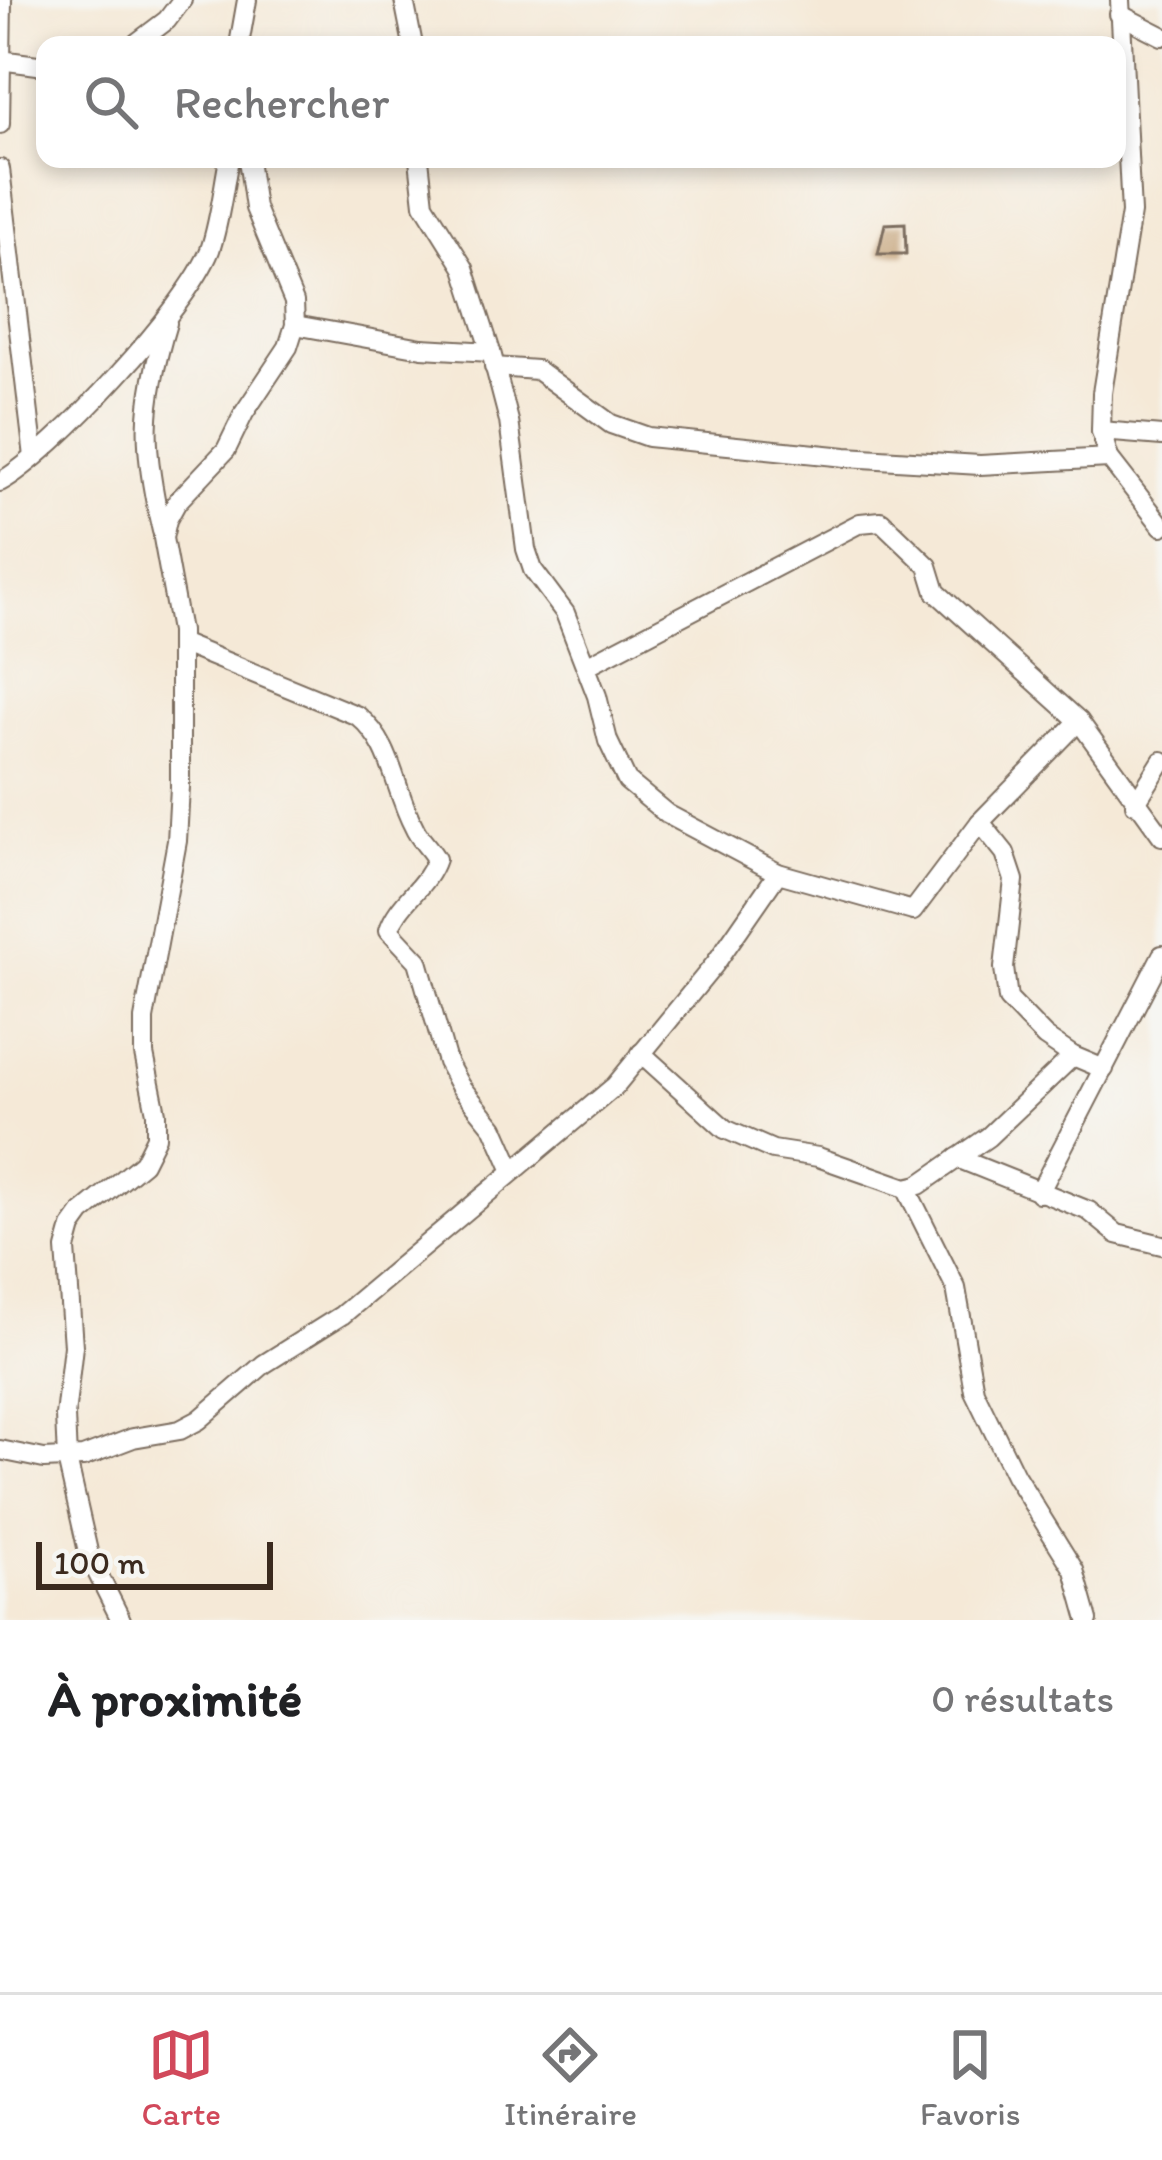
<!DOCTYPE html>
<html lang="fr">
<head>
<meta charset="utf-8">
<style>
	:root { --surface:#fff; --page:#f6f6f6; --text:#202124; --muted:#757577; --line:#e0e0e0; --accent:#d1495b }
	body { margin:0; font-family:Itim,sans-serif; background:var(--page); color:var(--text) }
	.scale { position:absolute; left:36px; bottom:30px; width:237px; box-sizing:border-box; padding-left:12px; border:6px solid #3b2a1e; border-top:0; font-size:33px; line-height:42px; white-space:nowrap; color:#3b2a1e; -webkit-text-stroke:9px #f6f6f2; paint-order:stroke }
	.list { margin:0; padding:0; list-style:none }
	h2 { display:flex; justify-content:space-between; align-items:center; height:156px; margin:0; padding:0 48px; font-size:51px }
	h2 small { font-size:39px; font-weight:400; color:var(--muted) }
	.icon { flex:none; width:66px; height:66px; fill:none; stroke:currentColor; stroke-width:2; stroke-linecap:round; stroke-linejoin:round }
	.map { position:relative; flex:none; width:1162px; height:1620px; overflow:hidden }
	.search { position:absolute; background:var(--surface); box-shadow:0 6px 18px #0003; left:36px; right:36px; top:36px; height:132px; display:flex; align-items:center; gap:30px; box-sizing:border-box; padding:0 42px; border-radius:24px; color:var(--muted); font-size:45px }
	.sheet { height:372px; background:var(--surface) }
	nav { display:flex; justify-content:space-around; align-items:center; box-sizing:border-box; height:168px; border-top:3px solid var(--line); background:var(--surface); font-size:33px; color:var(--muted) }
	nav a { display:grid; justify-items:center; gap:6px }
	nav .on { color:var(--accent) }
	.map>svg:first-child { display:block }
	.building { fill:#c8a881 }
	.lines { fill:none; stroke-linecap:round; stroke-linejoin:round }
	.minor-casing { stroke:#7c6d5f; stroke-width:22 }
	.minor { stroke:#fff; stroke-width:18 }
</style>
</head>
<body>
<div class="map">
<svg width="1162" height="1620" viewBox="0 0 1162 1620">
	<rect width="100%" height="100%" fill="#f6f6f2"/>
	<filter id="ink" filterUnits="userSpaceOnUse"><feTurbulence type="fractalNoise" baseFrequency=".00833" numOctaves="2"/><feDisplacementMap in="SourceGraphic" scale="24" xChannelSelector="R" yChannelSelector="G"/><feConvolveMatrix kernelMatrix="1 2 1 2 8 2 1 2 1" color-interpolation-filters="sRGB"/></filter>
	<filter id="wash" filterUnits="userSpaceOnUse"><feTurbulence type="fractalNoise" baseFrequency=".004" numOctaves="4" result="noise"/><feDisplacementMap in="SourceGraphic" scale="48" xChannelSelector="R" yChannelSelector="G"/><feGaussianBlur stdDeviation="2.7" result="paint"/><feColorMatrix in="noise" values="0 0 0 0 0 0 0 0 0 0 0 0 0 0 0 0 0 1.4 0 .05"/><feComposite in="paint" operator="in"/></filter>
	<g filter="url(#wash)">
		<rect width="100%" height="100%" fill="#f5e9d7"/>
		<g id="blocks">
			<!-- building -->
			<path class="building" d="M905 223 906 254H878L885 224Z"/>
		</g>
	</g>
	<g filter="url(#ink)">
		<use href="#blocks" fill-opacity="0" stroke="#7c6d5f" stroke-width="3"/>
		<g class="lines">
			<!-- minor casing -->
			<g class="minor-casing">
				<g id="minor">
					<path d="M404 0 413 45"/>
					<path d="M1120 0 1131 213 1102 393 1101 431 1109 458 1162 526"/>
					<path d="M1119 14 1162 36"/>
					<path d="M134 45 167 20 182 0"/>
					<path d="M239 45 247 0"/>
					<path d="M0 60 45 66"/>
					<path d="M0 124 2 0"/>
					<path d="M419 159 424 204 464 268 491 352 509 421 526 549 533 570 565 613 597 696 608 741 627 781 667 814 778 873 913 911 980 822 1079 721"/>
					<path d="M0 169 34 457"/>
					<path d="M295 325 422 348 491 352"/>
					<path d="M494 367 537 370 611 424 648 437 846 457 980 465 1109 458"/>
					<path d="M1101 431 1162 436"/>
					<path d="M0 482C54 452 188 307 210 250 220 221 223 189 229 159"/>
					<path d="M162 531C142 448 142 406 167 323"/>
					<path d="M180 643 358 716C394 746 393 788 414 827 419 839 430 848 436 859 427 887 398 902 389 930L418 961 447 1062 460 1086 494 1128 513 1171"/>
					<path d="M586 666 860 523 881 521 928 566 936 592 1079 721 1162 836"/>
					<path d="M1135 804 1162 761"/>
					<path d="M980 822 1005 853 1014 880 1004 968 1008 999 1045 1037 1073 1056 1104 1069"/>
					<path d="M641 1053 725 1129 773 1150 818 1157 906 1188 919 1185 988 1137 1073 1056"/>
					<path d="M957 1158 1089 1211 1117 1234 1162 1245"/>
					<path d="M906 1188 956 1288 974 1391 1015 1475 1074 1570 1088 1620"/>
					<path d="M1039 1193 1162 955"/>
					<path d="M0 1450 44 1459 83 1457 133 1438 180 1430 199 1420 264 1364 342 1315 615 1086 715 964 778 873"/>
					<path d="M121 1620 89 1556 67 1459 65 1416 73 1346 66 1249 72 1227 82 1213 143 1163 156 1137V1113L144 1054V1019L177 841 180 787V631L163 538 167 520 177 502 226 450 244 413 288 347 295 325 294 302 255 208 248 159"/>
				</g>
			</g>
			<!-- minor -->
			<use href="#minor" class="minor"/>
		</g>
	</g>
</svg>
<div class="scale">100 m</div>
<div class="search"><svg class="icon" aria-label="search" viewBox="0 0 24 24"><circle cx="10" cy="10" r="6"/><path d="M15 15l6 6"/></svg>Rechercher</div>
</div>
<section class="sheet">
<h2>À proximité<small>0 résultats</small></h2>
<ul class="list">
</ul>
</section>
<nav>
<a class="on"><svg class="icon" aria-label="map" viewBox="0 0 24 24"><path d="M3 6l6-2 6 2 6-2v14l-6 2-6-2-6 2zM9 4v14M15 6v14"/></svg>Carte</a>
<a><svg class="icon" aria-label="directions" viewBox="0 0 24 24"><path d="M12 3l9 9-9 9-9-9zM9 14v-3h6M13 9l2 2-2 2"/></svg>Itinéraire</a>
<a><svg class="icon" aria-label="saved" viewBox="0 0 24 24"><path d="M7 4h10v16l-5-4-5 4z"/></svg>Favoris</a>
</nav>
</body>
</html>
